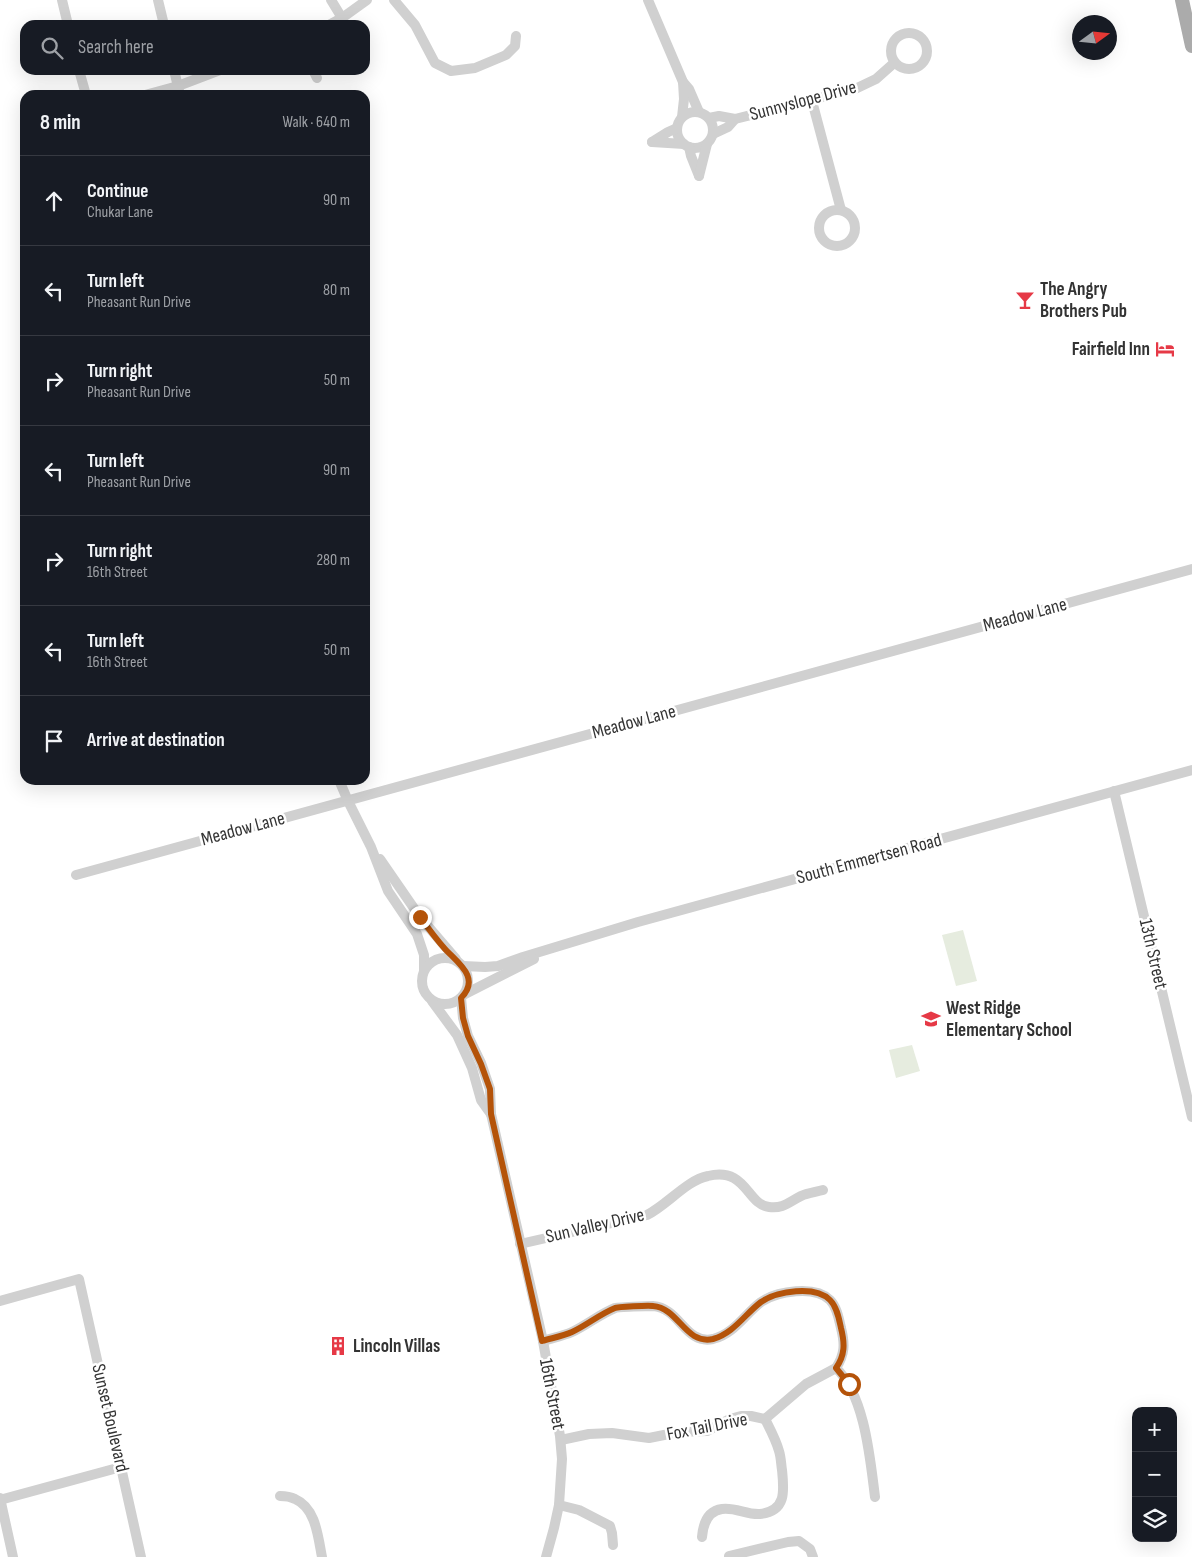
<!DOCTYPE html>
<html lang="en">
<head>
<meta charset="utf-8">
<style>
	:root { --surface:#171b24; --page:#242831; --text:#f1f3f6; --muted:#9ea1a6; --line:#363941 }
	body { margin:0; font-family:"Sofia Sans Condensed",sans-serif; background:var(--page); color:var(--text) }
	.controls { position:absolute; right:15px; bottom:15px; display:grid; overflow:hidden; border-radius:10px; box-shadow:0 5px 20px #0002 }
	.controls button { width:45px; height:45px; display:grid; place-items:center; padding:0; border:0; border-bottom:1px solid var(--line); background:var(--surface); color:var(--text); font:25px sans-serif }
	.compass { position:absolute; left:1072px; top:15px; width:45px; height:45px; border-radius:50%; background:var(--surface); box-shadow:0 5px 20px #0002; rotate:75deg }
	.stop { position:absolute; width:15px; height:15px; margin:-11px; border:4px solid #b45309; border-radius:50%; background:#fff }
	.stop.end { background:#b45309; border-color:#fff; box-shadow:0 1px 5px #0008 }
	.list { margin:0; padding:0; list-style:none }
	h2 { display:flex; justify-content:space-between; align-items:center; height:65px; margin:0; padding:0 20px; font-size:21px }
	h2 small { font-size:16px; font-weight:400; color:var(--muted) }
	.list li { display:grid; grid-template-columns:32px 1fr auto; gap:15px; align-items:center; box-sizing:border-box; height:90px; padding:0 20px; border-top:1px solid var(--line) }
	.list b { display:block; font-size:19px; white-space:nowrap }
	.list p { margin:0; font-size:16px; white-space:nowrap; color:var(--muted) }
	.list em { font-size:16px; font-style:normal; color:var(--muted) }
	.icon { flex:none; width:28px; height:28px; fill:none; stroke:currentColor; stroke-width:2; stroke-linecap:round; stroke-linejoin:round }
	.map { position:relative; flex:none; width:1192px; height:1557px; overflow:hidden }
	.search { position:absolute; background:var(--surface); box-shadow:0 5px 20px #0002; left:20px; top:20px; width:350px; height:55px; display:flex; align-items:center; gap:12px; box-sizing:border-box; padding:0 18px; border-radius:15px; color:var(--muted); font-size:19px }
	.panel { position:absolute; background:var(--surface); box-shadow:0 5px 20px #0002; left:20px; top:90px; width:350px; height:695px; border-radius:15px }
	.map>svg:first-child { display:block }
	.green { fill:#e6ecdf }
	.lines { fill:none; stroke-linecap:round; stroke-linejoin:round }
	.minor { stroke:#d0d0d0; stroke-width:10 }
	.major { stroke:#ababab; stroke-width:14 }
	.route { stroke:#b45309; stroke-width:6 }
	.labels { text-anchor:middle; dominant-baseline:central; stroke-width:5; stroke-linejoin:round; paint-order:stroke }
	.street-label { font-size:19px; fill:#333; stroke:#fff }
	.poi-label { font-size:19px; font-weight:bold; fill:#333; stroke:#fff; text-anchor:start }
</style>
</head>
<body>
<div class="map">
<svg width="1192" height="1557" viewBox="0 0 1192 1557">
	<rect width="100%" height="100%" fill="#fff"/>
	<!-- green -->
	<g class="green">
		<path d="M963 930 977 981 956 986 942 935Z"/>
		<path d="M912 1045 920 1071 896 1078 889 1050Z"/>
	</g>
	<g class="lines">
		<!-- minor -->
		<g class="minor">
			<path d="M62 0 68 25"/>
			<path d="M158 0 164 25"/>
			<path d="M331 0 342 18"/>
			<path d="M394 0 415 25 435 63 451 71 475 68 506 55 515 46 516 36"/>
			<path d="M648 0 683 82 689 89 699 112"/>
			<path d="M329 25 342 18 367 0"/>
			<circle cx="909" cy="51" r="18"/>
			<path d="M79 70 86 95"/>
			<path d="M174 70 180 95"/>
			<path d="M313 70 317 78"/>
			<path d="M145 95 178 86 220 70"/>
			<path d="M812 101 841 210"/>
			<circle cx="695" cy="130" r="18"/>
			<path d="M682 117 684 99 683 82"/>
			<path d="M709 118 719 116 735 119 855 89 876 79 894 63"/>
			<path d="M713 134 728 127 735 119"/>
			<path d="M652 142 684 144"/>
			<path d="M652 142 668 132 677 128"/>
			<path d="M689 147 691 156 699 176"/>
			<path d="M699 176 707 144"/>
			<circle cx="837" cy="228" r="18"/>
			<path d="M339 780 348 801 371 847 388 891 417 934 424 955V970"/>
			<path d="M1114 791 1192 1117"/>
			<path d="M380 859 420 917 456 959"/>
			<path d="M76 875 1192 569"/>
			<circle cx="445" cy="981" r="23"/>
			<path d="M463 966 485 967 498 966 523 957 638 922 1192 770"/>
			<path d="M465 994 534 959"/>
			<path d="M461 998 463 1018 468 1036 481 1063 490 1089 491 1114 543 1341 560 1436 562 1459 559 1505 554 1528 546 1557"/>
			<path d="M432 1001 457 1035 472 1068 481 1100 491 1114"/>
			<path d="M520 1244 647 1215C667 1205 687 1180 708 1176 747 1167 746 1204 769 1207 783 1209 789 1202 801 1196 807 1193 816 1192 823 1190"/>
			<path d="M0 1301 79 1279 141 1557"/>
			<path d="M543 1341C552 1338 563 1336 572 1332 587 1325 600 1314 615 1308 617 1307 649 1306 653 1306 680 1308 685 1345 713 1339 734 1334 745 1314 761 1302 777 1291 815 1285 830 1300 837 1307 839 1319 841 1328 845 1344 845 1354 836 1368 865 1396 870 1458 875 1497"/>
			<path d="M561 1440 589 1434 612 1433 649 1438 679 1432 707 1431 730 1419 741 1416H751L765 1419 806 1384 836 1368"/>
			<path d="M280 1496C285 1496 291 1497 295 1499 316 1508 318 1537 322 1557"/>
			<path d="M0 1498 13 1557"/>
			<path d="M0 1500 121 1467"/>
			<path d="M559 1505 579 1510 610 1526 612 1533 613 1545"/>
			<path d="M702 1537C703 1525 707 1511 722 1509 735 1507 747 1515 760 1514 787 1511 784 1490 782 1470 781 1464 781 1457 779 1451 776 1440 770 1429 765 1419"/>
			<path d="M729 1556 788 1542 799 1541 810 1549 813 1557"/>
		</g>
		<!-- major -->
		<path class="major" d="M1182 0 1192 46"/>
	</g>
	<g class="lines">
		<!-- route -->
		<path class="route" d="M420 917C428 928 436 939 445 949 458 963 481 978 461 998L463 1018 468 1036 481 1064 490 1089 491 1114 542 1341C552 1338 563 1336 572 1332 587 1325 600 1314 615 1308 617 1307 649 1305 653 1306 679 1308 685 1345 713 1339 734 1333 745 1314 761 1302 777 1291 815 1285 830 1300 837 1307 839 1319 841 1328 845 1344 845 1355 836 1368L849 1384"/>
	</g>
	<!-- icons -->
	<defs>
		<g id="bar-bare" transform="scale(1.5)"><path d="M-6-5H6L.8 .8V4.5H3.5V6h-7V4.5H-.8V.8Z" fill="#e63946" stroke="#fff" stroke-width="2.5" paint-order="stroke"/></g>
		<g id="hotel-bare" transform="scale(1.5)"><path d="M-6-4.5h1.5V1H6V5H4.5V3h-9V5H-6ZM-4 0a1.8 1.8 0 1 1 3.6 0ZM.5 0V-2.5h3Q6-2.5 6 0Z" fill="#e63946" stroke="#fff" stroke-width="2.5" paint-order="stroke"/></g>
		<g id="school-bare" transform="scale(1.5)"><path d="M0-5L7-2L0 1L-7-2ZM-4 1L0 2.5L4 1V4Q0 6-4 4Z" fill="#e63946" stroke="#fff" stroke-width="2.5" paint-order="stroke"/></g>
		<g id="building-bare" transform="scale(1.5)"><path d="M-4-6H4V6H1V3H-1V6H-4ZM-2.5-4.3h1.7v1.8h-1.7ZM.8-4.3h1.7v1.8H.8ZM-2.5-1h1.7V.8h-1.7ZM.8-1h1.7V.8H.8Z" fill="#e63946" stroke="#fff" stroke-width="2.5" paint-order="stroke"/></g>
	</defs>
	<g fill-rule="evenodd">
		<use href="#bar-bare" x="1025" y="300"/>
		<use href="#hotel-bare" x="1165" y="349"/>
		<use href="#school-bare" x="931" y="1019"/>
		<use href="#building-bare" x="338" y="1346"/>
	</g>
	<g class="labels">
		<!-- street labels -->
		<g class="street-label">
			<text transform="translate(803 101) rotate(-15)">Sunnyslope Drive</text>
			<text transform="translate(1025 615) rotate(-15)">Meadow Lane</text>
			<text transform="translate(634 722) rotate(-15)">Meadow Lane</text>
			<text transform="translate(243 829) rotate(-15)">Meadow Lane</text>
			<text transform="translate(869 859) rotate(-15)">South Emmertsen Road</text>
			<text transform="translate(1153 954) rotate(77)">13th Street</text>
			<text transform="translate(595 1226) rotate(-13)">Sun Valley Drive</text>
			<text transform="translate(552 1394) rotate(79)">16th Street</text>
			<text transform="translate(110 1418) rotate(77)">Sunset Boulevard</text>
			<text transform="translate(707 1427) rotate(-11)">Fox Tail Drive</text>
		</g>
		<!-- poi labels -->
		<g class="poi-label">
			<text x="1040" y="289">The Angry<tspan x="1040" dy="22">Brothers Pub</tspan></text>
			<text x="1150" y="349" text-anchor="end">Fairfield Inn</text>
			<text x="946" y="1008">West Ridge<tspan x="946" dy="22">Elementary School</tspan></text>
			<text x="353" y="1346">Lincoln Villas</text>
		</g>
	</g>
</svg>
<div class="controls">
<button>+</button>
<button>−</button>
<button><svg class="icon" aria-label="layers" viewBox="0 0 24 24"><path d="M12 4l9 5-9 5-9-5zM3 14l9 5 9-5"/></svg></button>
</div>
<svg class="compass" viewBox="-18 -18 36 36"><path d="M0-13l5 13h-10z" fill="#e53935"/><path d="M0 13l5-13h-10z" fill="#9ea1a6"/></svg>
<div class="stop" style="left:849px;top:1384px"></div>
<div class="stop end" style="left:420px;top:917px"></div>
<div class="search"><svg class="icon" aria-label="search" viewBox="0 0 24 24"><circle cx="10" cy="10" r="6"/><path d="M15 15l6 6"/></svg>Search here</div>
<section class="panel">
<h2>8 min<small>Walk · 640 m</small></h2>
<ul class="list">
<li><svg class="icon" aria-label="ahead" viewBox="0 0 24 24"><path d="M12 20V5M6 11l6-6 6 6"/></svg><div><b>Continue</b><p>Chukar Lane</p></div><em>90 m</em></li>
<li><svg class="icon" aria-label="left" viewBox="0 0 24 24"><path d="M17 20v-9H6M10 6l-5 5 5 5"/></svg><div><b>Turn left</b><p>Pheasant Run Drive</p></div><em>80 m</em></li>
<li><svg class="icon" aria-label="right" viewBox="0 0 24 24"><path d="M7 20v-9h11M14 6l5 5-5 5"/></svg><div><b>Turn right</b><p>Pheasant Run Drive</p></div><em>50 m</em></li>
<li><svg class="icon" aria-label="left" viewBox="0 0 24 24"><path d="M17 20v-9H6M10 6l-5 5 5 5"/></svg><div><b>Turn left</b><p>Pheasant Run Drive</p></div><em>90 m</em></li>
<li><svg class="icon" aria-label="right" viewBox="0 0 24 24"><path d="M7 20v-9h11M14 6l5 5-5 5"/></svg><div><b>Turn right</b><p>16th Street</p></div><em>280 m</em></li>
<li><svg class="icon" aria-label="left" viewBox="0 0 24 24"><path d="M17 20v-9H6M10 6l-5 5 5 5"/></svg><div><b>Turn left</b><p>16th Street</p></div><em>50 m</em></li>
<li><svg class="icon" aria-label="arrive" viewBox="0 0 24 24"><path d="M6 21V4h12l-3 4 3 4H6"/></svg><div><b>Arrive at destination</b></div></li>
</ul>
</section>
</div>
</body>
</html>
